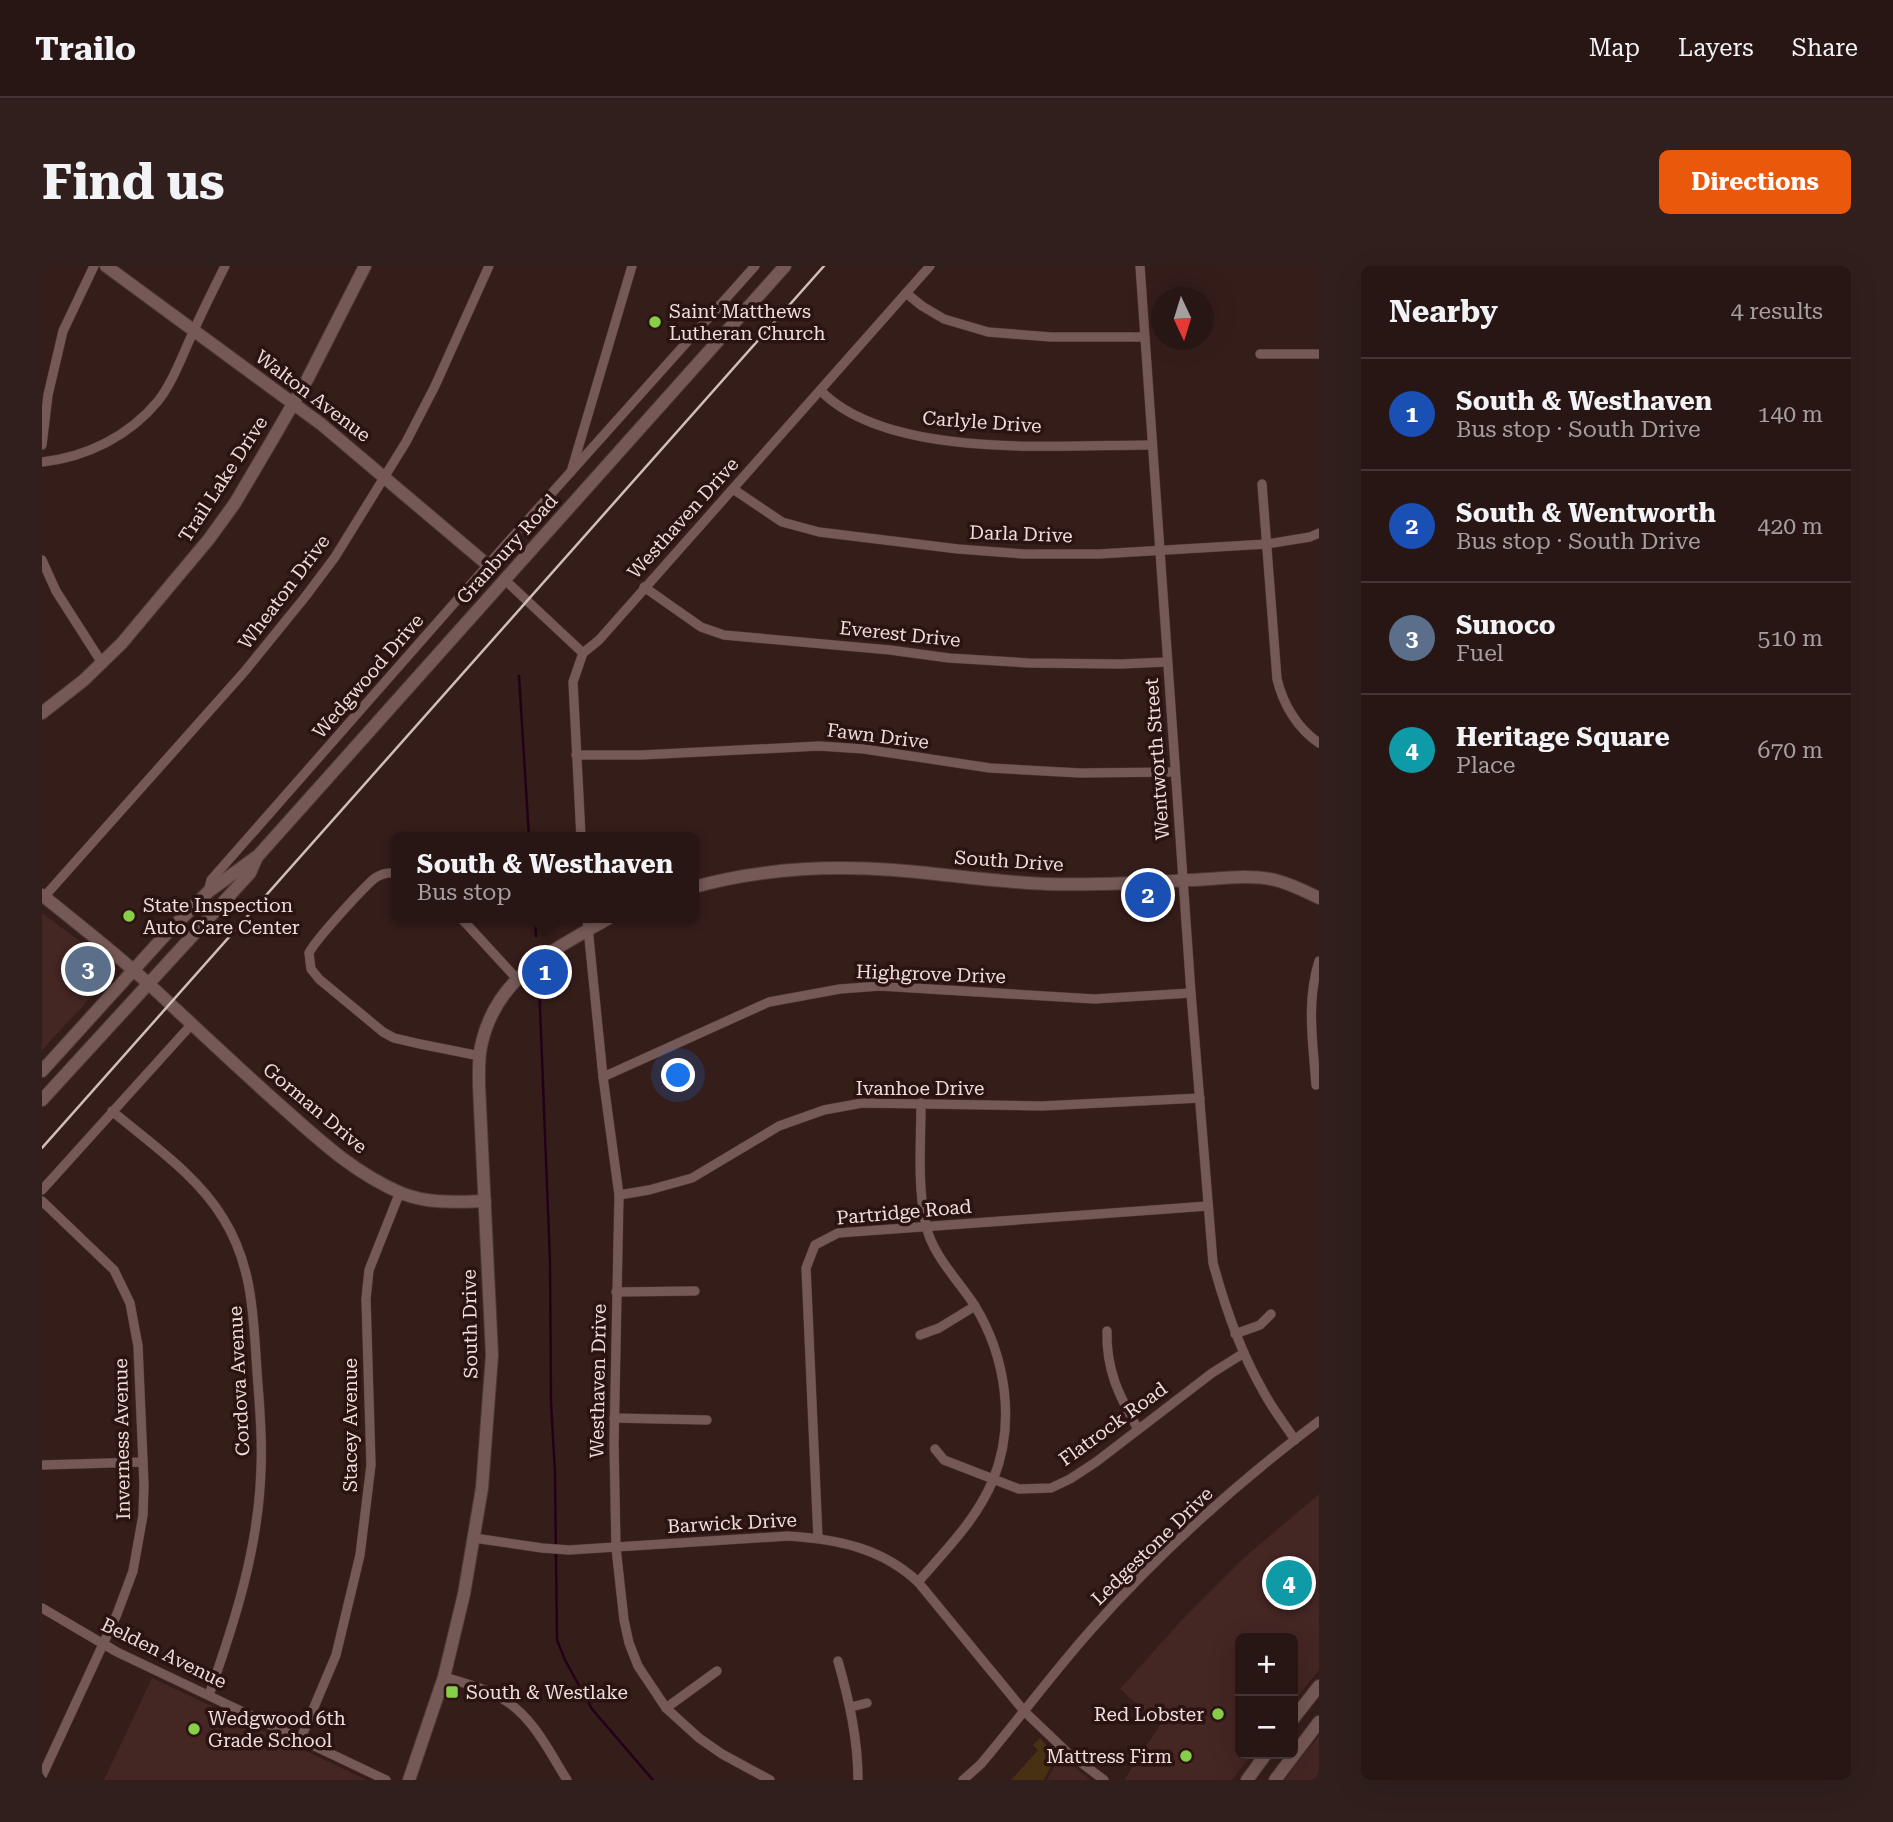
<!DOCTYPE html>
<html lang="en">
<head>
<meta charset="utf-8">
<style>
	:root { --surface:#281614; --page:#301f1d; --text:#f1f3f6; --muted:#a59fa0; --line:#443534; --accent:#ea580c }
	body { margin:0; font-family:"Roboto Serif",serif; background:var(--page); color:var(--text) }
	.controls { position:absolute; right:21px; bottom:21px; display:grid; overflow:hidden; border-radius:10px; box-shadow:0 7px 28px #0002 }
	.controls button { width:63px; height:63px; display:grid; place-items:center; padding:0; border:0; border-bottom:2px solid var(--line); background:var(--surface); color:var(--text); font:35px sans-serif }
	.compass { position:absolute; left:1109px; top:21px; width:63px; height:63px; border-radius:50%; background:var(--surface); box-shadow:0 7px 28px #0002; rotate:176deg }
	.you { position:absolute; left:637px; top:810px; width:24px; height:24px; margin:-18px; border:5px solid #fff; border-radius:50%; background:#1a73e8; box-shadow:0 0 0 10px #1a73e833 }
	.badge { display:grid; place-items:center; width:46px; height:46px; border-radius:50%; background:var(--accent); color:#fff; font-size:23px; font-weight:700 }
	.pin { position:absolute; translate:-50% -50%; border:4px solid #fff; box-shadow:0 2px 7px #0006 }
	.popup { position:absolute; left:349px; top:566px; width:308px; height:91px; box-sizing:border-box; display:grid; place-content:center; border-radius:10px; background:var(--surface); filter:drop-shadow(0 2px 5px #0005); font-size:23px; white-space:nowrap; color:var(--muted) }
	.popup b { font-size:26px; color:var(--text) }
	.popup::after { content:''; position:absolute; left:50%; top:100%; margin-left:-14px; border:14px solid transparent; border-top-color:var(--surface) }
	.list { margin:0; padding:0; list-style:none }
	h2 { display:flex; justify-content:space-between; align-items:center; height:91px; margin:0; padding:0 28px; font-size:30px }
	h2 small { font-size:23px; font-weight:400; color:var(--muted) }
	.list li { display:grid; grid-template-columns:46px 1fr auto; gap:21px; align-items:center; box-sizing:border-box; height:112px; padding:0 28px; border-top:2px solid var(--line) }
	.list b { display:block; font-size:26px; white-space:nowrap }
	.list p { margin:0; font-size:23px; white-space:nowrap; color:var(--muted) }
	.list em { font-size:23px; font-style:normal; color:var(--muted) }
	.map { position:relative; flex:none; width:1277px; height:1514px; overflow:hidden; border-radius:10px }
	header { display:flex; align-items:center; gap:42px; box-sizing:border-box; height:98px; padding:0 35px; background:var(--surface); border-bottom:2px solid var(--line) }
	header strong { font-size:33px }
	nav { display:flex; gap:38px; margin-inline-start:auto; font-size:24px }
	.intro { display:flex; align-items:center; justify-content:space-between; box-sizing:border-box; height:168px; padding:0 42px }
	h1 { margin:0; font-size:49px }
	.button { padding:18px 32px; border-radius:10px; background:var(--accent); color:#fff; font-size:24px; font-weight:700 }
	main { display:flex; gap:42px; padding:0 42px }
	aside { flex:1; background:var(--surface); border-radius:10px; box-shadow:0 7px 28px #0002 }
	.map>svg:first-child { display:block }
	.built { fill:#442623 }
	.green { fill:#483013 }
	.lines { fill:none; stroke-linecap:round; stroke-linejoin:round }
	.stream { stroke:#230017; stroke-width:2.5 }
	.street-casing { stroke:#4e3a38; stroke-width:10 }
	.secondary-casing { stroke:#4e3a38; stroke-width:14 }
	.street { stroke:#755956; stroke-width:9 }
	.secondary { stroke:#755956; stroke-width:12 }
	.rail { stroke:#d0bebc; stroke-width:2.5 }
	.poi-dot { fill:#88cf49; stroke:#2a1311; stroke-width:2.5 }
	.labels { text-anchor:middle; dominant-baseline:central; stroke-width:7; stroke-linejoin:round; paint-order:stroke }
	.poi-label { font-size:19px; fill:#eedddb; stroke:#2a1311; text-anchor:start }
	.street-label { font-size:19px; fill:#eedddb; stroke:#2a1311 }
</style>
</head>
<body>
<header>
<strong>Trailo</strong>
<nav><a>Map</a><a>Layers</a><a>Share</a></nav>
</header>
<div class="intro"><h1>Find us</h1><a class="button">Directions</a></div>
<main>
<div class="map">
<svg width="1277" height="1514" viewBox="0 0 1277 1514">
	<rect width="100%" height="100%" fill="#351d1a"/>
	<!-- built -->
	<g class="built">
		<path d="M0 647 75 703 0 784Z"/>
		<path d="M1277 1228V1404L1251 1436V1372H1198V1488H1210L1190 1514H1082L1118 1459 1078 1423 1137 1357 1203 1291Z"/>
		<path d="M110 1412 325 1514H62Z"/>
		<path d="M1277 1470V1514H1243L1258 1493Z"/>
		<path d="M1018 1489 1048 1514H1005Z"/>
	</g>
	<!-- green -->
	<path class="green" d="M998 1472 1014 1490 1002 1514H969L996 1484 991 1479Z"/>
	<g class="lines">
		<!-- stream -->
		<g class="stream">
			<path d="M477 410 487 571"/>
			<path d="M493 652 494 670"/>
			<path d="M497 717 508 995 509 1136 513 1207 515 1374 523 1394 550 1443 611 1514"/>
		</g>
		<!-- street casing -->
		<g class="street-casing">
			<g id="street">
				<path d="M1098 0 1149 727 1171 997C1183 1041 1197 1083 1220 1123 1229 1141 1242 1157 1253 1174"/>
				<path d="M864 27 880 40 902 53 946 66 1009 71H1103"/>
				<path d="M1218 88H1277"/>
				<path d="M779 125C847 194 1018 179 1110 179"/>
				<path d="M0 179 6 129 21 65 52 0"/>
				<path d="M0 196C45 191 87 170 116 135 130 117 139 93 148 73 159 48 171 24 183 0"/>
				<path d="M529 206 590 0"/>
				<path d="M1220 218 1235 413C1241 438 1255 462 1277 477"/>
				<path d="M691 223 740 256 777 266 916 283 982 288H1057L1225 278 1268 271 1277 267"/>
				<path d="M0 294 14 325 60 397"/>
				<path d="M463 314 541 387"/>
				<path d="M602 321 659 361 682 369 848 384 907 392 987 397 1079 398 1125 396"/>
				<path d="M534 489H599L777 480 822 483 948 502 1038 507 1133 506"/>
				<path d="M539 571 531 416 541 387 557 374 888 0"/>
				<path d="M354 607C347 606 339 608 333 612 322 621 273 674 267 687L269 703 277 713 341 766 352 772 378 778 438 790"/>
				<path d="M166 626 169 614 466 276 713 0"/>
				<path d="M2 631 203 405 263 331 293 291 364 176 393 120 447 0"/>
				<path d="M419 652 474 712"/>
				<path d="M545 652 561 811 577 929 572 1178 574 1282 582 1354 587 1377 596 1400 624 1442 657 1472 680 1488 728 1514"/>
				<path d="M561 811 727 736 798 723 838 720 1052 733 1149 727"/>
				<path d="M1274 819C1271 777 1264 736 1277 695"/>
				<path d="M70 845C108 877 155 909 181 952 208 995 211 1041 214 1090 216 1127 221 1164 219 1202 217 1281 193 1355 167 1429"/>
				<path d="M0 924 149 759"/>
				<path d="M577 929 607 924 650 912 737 860 782 844 820 837 1000 840 1158 832"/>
				<path d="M0 935 72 1004 88 1037 96 1080 102 1219 101 1249 91 1305 75 1348 0 1510"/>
				<path d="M574 1026 653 1025"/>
				<path d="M1065 1065C1064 1104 1077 1130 1096 1163"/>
				<path d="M1193 1068 1218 1059 1229 1048"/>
				<path d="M878 1069 897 1062 933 1040"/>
				<path d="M572 1152 665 1154"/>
				<path d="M893 1183 902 1194 977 1223 1009 1222 1028 1213 1054 1196 1170 1107 1202 1087"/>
				<path d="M0 1199 101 1196"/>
				<path d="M432 1272 500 1282 527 1284 746 1270C795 1273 840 1282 876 1316L982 1445 1025 1486 1062 1514"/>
				<path d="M776 1272 764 1002 773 979 796 967 1166 940"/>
				<path d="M876 1316C903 1285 935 1253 951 1214 974 1158 964 1091 933 1040 917 1015 890 989 884 959 875 920 879 877 879 837"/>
				<path d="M0 1342 75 1386 344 1514"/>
				<path d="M796 1395C807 1434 816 1473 816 1514"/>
				<path d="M402 1411C422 1417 446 1423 464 1435 492 1453 508 1487 525 1514"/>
				<path d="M809 1441 825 1437"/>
				<path d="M624 1442 675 1405"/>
				<path d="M259 1472 294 1389 318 1289 329 1199 324 1033 327 1004 358 926"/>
				<path d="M921 1514 939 1498C976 1454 1010 1408 1048 1365 1116 1288 1195 1217 1277 1155"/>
			</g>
		</g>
		<!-- secondary casing -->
		<g class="secondary-casing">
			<g id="secondary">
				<path d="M64 0 279 158 447 300"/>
				<path d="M0 447 42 414 80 377 167 273 193 237 229 176 266 112 323 0"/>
				<path d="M652 621C717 603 784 599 852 604 903 608 953 616 1005 618 1053 619 1100 617 1148 614 1176 613 1206 608 1233 614 1249 618 1263 625 1277 632"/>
				<path d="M0 629C37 659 75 688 110 721 153 761 195 801 239 840 276 873 312 907 359 927 386 938 414 936 443 935"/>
				<path d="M0 805 126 666 166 626 214 591"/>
				<path d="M0 834 208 607 215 591 743 0"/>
				<path d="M1251 1453 1277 1420"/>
				<path d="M367 1514 402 1411 422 1328 440 1222 450 1089 437 820C437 805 436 790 440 776 456 709 512 684 567 652"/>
				<path d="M1205 1514 1224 1488"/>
				<path d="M1233 1514 1277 1456"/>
			</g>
		</g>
		<!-- street -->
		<use href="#street" class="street"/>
		<!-- secondary -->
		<use href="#secondary" class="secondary"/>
		<!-- rail -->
		<path class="rail" d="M0 882 782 0"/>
	</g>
	<!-- markers -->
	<g class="poi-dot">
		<circle cx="613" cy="56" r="7"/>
		<circle cx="87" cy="650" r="7"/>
		<rect x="403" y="1419" width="14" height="14" rx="3.5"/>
		<circle cx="1176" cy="1448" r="7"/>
		<circle cx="152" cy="1463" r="7"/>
		<circle cx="1144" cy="1490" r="7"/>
	</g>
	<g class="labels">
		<!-- poi labels -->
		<g class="poi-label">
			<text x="627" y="45">Saint Matthews<tspan x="627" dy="22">Lutheran Church</tspan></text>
			<text x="101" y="639">State Inspection<tspan x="101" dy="22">Auto Care Center</tspan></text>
			<text x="424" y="1426">South &amp; Westlake</text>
			<text x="1162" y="1448" text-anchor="end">Red Lobster</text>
			<text x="166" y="1452">Wedgwood 6th<tspan x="166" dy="22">Grade School</tspan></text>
			<text x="1130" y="1490" text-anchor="end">Mattress Firm</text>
		</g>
		<!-- street labels -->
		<g class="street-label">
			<text transform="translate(271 130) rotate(37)">Walton Avenue</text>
			<text transform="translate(940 156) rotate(4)">Carlyle Drive</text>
			<text transform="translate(181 213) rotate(-57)">Trail Lake Drive</text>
			<text transform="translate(641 252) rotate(-48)">Westhaven Drive</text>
			<text transform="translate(979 268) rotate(2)">Darla Drive</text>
			<text transform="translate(465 283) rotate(-48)">Granbury Road</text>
			<text transform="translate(242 326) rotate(-53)">Wheaton Drive</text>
			<text transform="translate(858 368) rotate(6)">Everest Drive</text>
			<text transform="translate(326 410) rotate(-49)">Wedgwood Drive</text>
			<text transform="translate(836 470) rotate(7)">Fawn Drive</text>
			<text transform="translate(1115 493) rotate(-94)">Wentworth Street</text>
			<text transform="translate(967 595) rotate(4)">South Drive</text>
			<text transform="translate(889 708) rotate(2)">Highgrove Drive</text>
			<text x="878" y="822">Ivanhoe Drive</text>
			<text transform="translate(273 842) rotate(40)">Gorman Drive</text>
			<text transform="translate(862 946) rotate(-5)">Partridge Road</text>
			<text transform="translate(428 1058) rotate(-91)">South Drive</text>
			<text transform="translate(197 1115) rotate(-93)">Cordova Avenue</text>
			<text transform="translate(556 1115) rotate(-89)">Westhaven Drive</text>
			<text transform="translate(1071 1158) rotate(-36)">Flatrock Road</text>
			<text transform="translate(308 1159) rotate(-90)">Stacey Avenue</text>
			<text transform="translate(80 1173) rotate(-91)">Inverness Avenue</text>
			<text transform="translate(690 1257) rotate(-3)">Barwick Drive</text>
			<text transform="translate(1110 1280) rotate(-44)">Ledgestone Drive</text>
			<text transform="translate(122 1387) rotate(26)">Belden Avenue</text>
		</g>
	</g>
</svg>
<div class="controls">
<button>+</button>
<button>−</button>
</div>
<svg class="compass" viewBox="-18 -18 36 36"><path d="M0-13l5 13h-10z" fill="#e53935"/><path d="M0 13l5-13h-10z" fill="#a59fa0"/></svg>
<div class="you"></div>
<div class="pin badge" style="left:503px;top:706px;background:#1a4fb4">1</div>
<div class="popup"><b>South &amp; Westhaven</b>Bus stop</div>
<div class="pin badge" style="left:1106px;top:629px;background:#1a4fb4">2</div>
<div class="pin badge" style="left:46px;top:703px;background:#5c6f8a">3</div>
<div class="pin badge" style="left:1247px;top:1317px;background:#0f9aa8">4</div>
</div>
<aside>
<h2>Nearby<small>4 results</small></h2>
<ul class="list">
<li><span class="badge" style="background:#1a4fb4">1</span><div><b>South &amp; Westhaven</b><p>Bus stop · South Drive</p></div><em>140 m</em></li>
<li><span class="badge" style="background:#1a4fb4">2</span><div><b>South &amp; Wentworth</b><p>Bus stop · South Drive</p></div><em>420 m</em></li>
<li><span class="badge" style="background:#5c6f8a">3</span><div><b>Sunoco</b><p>Fuel</p></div><em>510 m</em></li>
<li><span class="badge" style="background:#0f9aa8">4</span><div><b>Heritage Square</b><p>Place</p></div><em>670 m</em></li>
</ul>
</aside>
</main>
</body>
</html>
